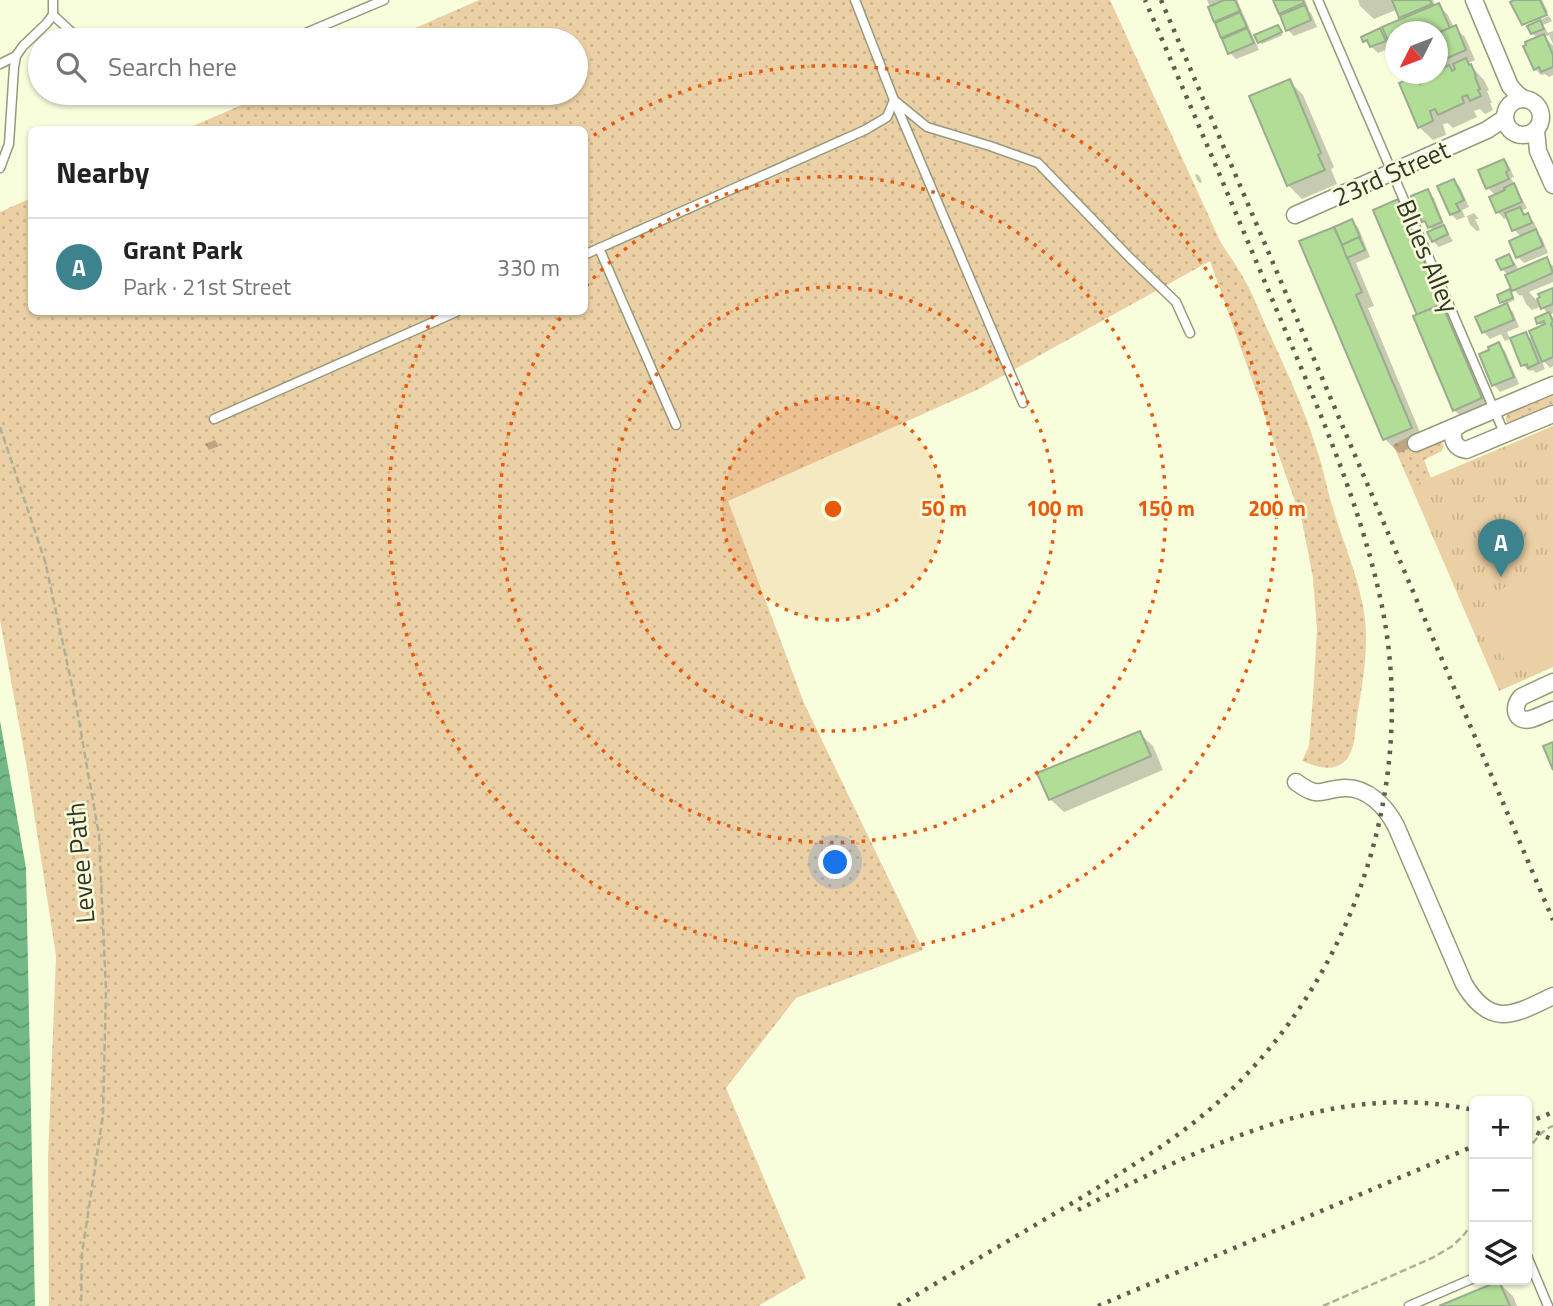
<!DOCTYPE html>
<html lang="en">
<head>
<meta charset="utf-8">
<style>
	:root { --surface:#fff; --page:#f6f6f6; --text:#222; --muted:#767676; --line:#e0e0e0; --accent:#3d838e }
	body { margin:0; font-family:"Titillium Web",sans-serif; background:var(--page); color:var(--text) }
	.controls { position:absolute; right:21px; bottom:21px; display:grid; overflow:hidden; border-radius:10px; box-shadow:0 2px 5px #0004 }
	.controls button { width:63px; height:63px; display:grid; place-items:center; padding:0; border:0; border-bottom:2px solid var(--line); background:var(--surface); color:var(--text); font:35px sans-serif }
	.compass { position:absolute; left:1385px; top:21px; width:63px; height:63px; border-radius:50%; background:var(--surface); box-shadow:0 2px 5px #0004; rotate:228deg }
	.you { position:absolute; left:836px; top:863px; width:24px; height:24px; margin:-18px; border:5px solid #fff; border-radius:50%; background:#1a73e8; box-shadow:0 0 0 10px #1a73e833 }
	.badge { display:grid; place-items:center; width:46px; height:46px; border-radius:50%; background:var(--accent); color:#fff; font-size:23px; font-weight:700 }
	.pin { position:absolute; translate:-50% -58px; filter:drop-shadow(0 2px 4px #0008) }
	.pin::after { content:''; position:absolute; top:37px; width:24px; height:21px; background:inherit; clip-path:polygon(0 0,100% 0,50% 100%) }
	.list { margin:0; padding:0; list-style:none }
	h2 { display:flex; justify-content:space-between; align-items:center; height:91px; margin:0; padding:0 28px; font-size:30px }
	h2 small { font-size:23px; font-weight:400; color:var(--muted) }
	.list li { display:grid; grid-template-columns:46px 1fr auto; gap:21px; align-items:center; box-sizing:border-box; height:98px; padding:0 28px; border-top:2px solid var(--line) }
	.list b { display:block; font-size:26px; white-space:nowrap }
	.list p { margin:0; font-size:23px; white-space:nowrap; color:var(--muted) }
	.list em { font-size:23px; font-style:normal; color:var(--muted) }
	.icon { flex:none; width:38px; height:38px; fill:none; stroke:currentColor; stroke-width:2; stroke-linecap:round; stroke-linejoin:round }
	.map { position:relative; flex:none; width:1553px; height:1306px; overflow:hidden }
	.search { position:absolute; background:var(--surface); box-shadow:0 2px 5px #0004; left:28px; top:28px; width:560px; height:77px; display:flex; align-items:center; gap:18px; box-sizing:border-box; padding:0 24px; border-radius:38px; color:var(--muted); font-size:26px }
	.panel { position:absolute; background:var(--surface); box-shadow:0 2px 5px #0004; left:28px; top:126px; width:560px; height:189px; border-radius:10px }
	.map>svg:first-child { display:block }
	.grass { fill:url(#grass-dots) }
	.park { fill:url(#park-tufts) }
	.pitch { fill:#ecd0a5 }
	.water { fill:url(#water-waves) }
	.shadow { fill:#0003 }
	.building { fill:#b2dd97; stroke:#9aac8f; stroke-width:2 }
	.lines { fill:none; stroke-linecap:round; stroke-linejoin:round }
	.service-casing { stroke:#959a7b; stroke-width:11 }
	.minor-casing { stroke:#959a7b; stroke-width:19 }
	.path { stroke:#adb197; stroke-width:2.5; stroke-dasharray:7 3.5; stroke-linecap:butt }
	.service { stroke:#fff; stroke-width:8 }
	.minor { stroke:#fff; stroke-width:16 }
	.rail { stroke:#5d5f4e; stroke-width:4.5; stroke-dasharray:3.5 7; stroke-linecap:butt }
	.ring { fill:none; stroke:#e8590c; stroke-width:3.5; stroke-dasharray:3.5 7 }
	.labels { text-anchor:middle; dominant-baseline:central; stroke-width:5; stroke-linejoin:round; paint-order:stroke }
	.street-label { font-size:26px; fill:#343629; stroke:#f8fddc }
	.centre { fill:#e8590c; stroke:#f8fddc; stroke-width:3.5 }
	.ring-label { font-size:21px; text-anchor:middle; font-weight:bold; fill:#e8590c; stroke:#f8fddc; stroke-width:5; stroke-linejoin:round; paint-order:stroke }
</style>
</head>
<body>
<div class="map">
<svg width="1553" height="1306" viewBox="0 0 1553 1306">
	<defs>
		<pattern id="grass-dots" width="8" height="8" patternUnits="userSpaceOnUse" patternTransform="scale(1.75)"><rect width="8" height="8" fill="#ecd0a5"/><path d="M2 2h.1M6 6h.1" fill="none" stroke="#cbb38e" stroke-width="1.8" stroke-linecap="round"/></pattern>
		<pattern id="park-tufts" width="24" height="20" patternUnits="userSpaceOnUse" patternTransform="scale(1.75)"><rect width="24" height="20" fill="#ecd0a5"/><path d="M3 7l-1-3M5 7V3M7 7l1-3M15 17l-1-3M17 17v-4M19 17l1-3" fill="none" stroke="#cbb38e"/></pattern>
		<pattern id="water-waves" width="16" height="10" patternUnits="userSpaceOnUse" patternTransform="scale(1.75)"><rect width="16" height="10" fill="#72b987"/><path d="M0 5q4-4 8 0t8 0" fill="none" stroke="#5e976e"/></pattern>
	</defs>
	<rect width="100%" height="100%" fill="#f8fddc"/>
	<!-- grass -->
	<g class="grass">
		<path d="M479 0H1110L1221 243C1231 258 1241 272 1249 288 1257 304 1263 321 1271 337 1288 374 1305 411 1317 450 1323 467 1326 485 1331 502 1342 541 1360 578 1365 619 1369 655 1361 690 1356 724 1355 731 1355 739 1353 746 1345 774 1323 770 1302 761L1309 746 1313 697 1317 630 1313 578 1302 521 1210 261 977 390 728 501 804 703 923 950 796 998 726 1088 806 1278 758 1306H49L48 1158 56 956 27 768 0 620V212L31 198 32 312H584V130L186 129 269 93H576V40H388Z"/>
		<path d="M1553 393V405L1512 422H1507L1505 419 1508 413Z"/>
		<path d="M1408 437 1414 452 1438 442H1442L1444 446 1442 451 1424 460 1431 478 1411 486 1393 445Z"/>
	</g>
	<!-- park -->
	<path class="park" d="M1553 426V667L1499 691 1411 486Z"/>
	<!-- pitch -->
	<path class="pitch" d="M1523 577 1543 582 1553 588V656C1546 659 1539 663 1532 665 1499 675 1490 633 1481 610 1493 596 1506 584 1523 577Z"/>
	<!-- water -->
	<path class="water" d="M0 721 26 868 35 1306H0Z"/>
	<!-- shadow -->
	<g class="shadow">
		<path d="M1207 0H1237L1259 50 1236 59 1230 53Z"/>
		<path d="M1275 0H1305L1309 10H1308L1311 13 1317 27 1294 36 1288 30 1283 16Z"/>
		<path d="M1358 0H1433L1435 6 1438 5 1448 15 1454 28 1465 37 1475 60 1468 63 1484 80 1489 90 1487 91 1492 103H1490L1493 110 1485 114 1480 109 1474 111 1477 117 1453 128 1448 123 1443 124 1446 135 1433 140 1419 127 1415 77 1411 74H1438V32H1396V52L1393 47 1378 53 1365 41 1380 30 1389 39 1404 20 1398 9 1374 19 1360 6Z"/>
		<path d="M1513 0H1542L1548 12 1523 23Z"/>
		<path d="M1549 16 1552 21 1543 25 1548 33 1553 31V44L1549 35 1545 37 1553 46V75L1549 77 1545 74 1541 75 1535 69 1538 39 1525 26Z"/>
		<path d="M1278 27 1283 35 1262 44 1259 42Z"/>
		<path d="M1289 81 1303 95 1334 167 1331 169 1337 184 1302 199 1288 185Z"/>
		<path d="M1504 161 1510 168 1514 177 1511 178 1527 208 1522 211 1534 222 1537 229 1535 230 1542 238 1548 253 1524 263 1518 257 1522 237 1514 230 1509 217 1504 219 1498 212 1491 198 1496 196 1488 188 1481 171Z"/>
		<path d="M1197 174 1200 177 1202 182 1200 183 1197 180 1195 175Z"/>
		<path d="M1454 181 1460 187 1469 207 1462 210 1465 217 1474 213 1479 219H1475L1480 230 1477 231 1470 225 1467 216 1457 220 1451 214Z"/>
		<path d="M1427 191 1434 198 1446 230 1453 241 1439 247 1433 241 1434 231 1424 221Z"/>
		<path d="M1397 201 1411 215 1494 412 1468 423 1454 410 1420 316Z"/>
		<path d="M1352 221 1358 227 1370 257 1356 263 1374 306 1368 308 1424 442 1399 453 1385 439 1333 229 1339 234Z"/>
		<path d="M1508 256 1515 263 1519 271 1546 259 1553 266V282L1529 292 1537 301 1553 290V313L1550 315 1553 318V366L1550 368 1540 357 1545 369 1536 373 1533 370 1529 371 1523 365 1526 334 1536 343 1543 327 1539 323 1548 314 1542 306 1532 310 1526 304 1522 295 1520 296 1514 290 1508 275 1502 269Z"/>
		<path d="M1509 292 1515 300 1505 304 1513 312 1519 327 1507 332 1510 339 1505 341 1501 334 1490 339 1484 332 1505 306 1502 302Z"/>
		<path d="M1498 344 1505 351 1519 384 1500 392 1494 385 1491 351Z"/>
		<path d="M215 440 219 446 209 450 205 444Z"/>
		<path d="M1139 733 1153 746 1163 770 1064 812 1050 799Z"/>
		<path d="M1499 1283 1513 1296 1517 1306H1444Z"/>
	</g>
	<!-- building -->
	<g class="building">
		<path d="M1224 0H1235L1240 11 1214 22 1208 7Z"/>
		<path d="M1273 0H1303L1304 3 1279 14Z"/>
		<path d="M1392 0H1430L1432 4 1399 18Z"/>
		<path d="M1514 0H1540L1547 15 1522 25 1510 2Z"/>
		<path d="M1439 3 1450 28 1438 33V32H1396V51L1393 52 1382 27Z"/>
		<path d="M1305 5 1311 20 1286 31 1280 15Z"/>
		<path d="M1240 12 1247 27 1221 38 1215 23Z"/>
		<path d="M1540 20 1544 29 1531 34 1527 26Z"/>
		<path d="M1278 25 1282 32 1258 43 1254 35Z"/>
		<path d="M1456 25 1466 50 1438 62V33Z"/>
		<path d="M1247 28 1254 43 1228 54 1222 39Z"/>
		<path d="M1380 28 1386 41 1370 47 1367 40 1363 42 1361 37Z"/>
		<path d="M1544 34 1553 55V67L1541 72 1539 67 1534 70 1523 46 1526 45 1525 42Z"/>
		<path d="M1466 58 1469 65 1471 64 1476 76 1475 77 1480 89 1478 90 1481 96 1470 101 1467 95 1462 97 1464 103 1438 115 1435 109 1430 111 1433 121 1418 128 1399 83 1417 75 1420 84 1422 83 1420 77 1430 74H1438V70L1449 65 1452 71 1455 69 1453 64Z"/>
		<path d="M1290 79 1321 153 1318 155 1325 170 1287 186 1249 96Z"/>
		<path d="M1504 159 1509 170 1506 172 1509 179 1486 189 1478 170Z"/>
		<path d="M1454 179 1464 200 1456 204 1460 211 1450 215 1437 186Z"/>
		<path d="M1514 183 1522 202 1496 213 1489 197 1505 190 1504 188Z"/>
		<path d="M1428 189 1442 222 1428 228 1425 221 1422 222 1411 196Z"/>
		<path d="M1398 199 1442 304 1417 315 1373 210Z"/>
		<path d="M1520 207 1524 215 1528 213 1532 223 1512 231 1505 213Z"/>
		<path d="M1352 219 1360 237 1342 245 1334 227Z"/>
		<path d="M1444 225 1448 234 1432 242 1427 232Z"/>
		<path d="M1334 227 1362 292 1356 295 1412 428 1383 440 1299 241Z"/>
		<path d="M1536 229 1543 246 1516 258 1509 241Z"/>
		<path d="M1359 237 1365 250 1347 258 1342 245Z"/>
		<path d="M1509 254 1514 265 1501 270 1496 260Z"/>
		<path d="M1547 257 1553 273 1512 291 1505 275Z"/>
		<path d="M1553 288V304L1541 309 1537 299 1540 297 1538 294Z"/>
		<path d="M1510 289 1513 298 1500 303 1497 295Z"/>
		<path d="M1507 303 1514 320 1482 333 1475 317Z"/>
		<path d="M1442 304 1482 398 1453 411 1413 316Z"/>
		<path d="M1549 312 1553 321 1551 324 1553 328V357L1542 362 1529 331 1545 324 1544 321 1537 324 1535 318Z"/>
		<path d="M1526 332 1539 363 1528 368 1527 364 1521 366 1510 338Z"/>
		<path d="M1499 342 1514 377 1492 386 1479 354 1489 350 1488 347Z"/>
		<path d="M1140 731 1151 756 1049 800 1037 773Z"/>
		<path d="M1553 742V770L1543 746Z"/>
		<path d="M1499 1281 1510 1306H1439Z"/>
	</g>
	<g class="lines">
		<!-- service casing -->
		<g class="service-casing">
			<g id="service">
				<path d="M1318 0 1505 435"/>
				<path d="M53 15 80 40"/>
				<path d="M289 40 384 0"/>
				<path d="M0 64 16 56"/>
				<path d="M137 93H152"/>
				<path d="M0 168 9 144 14 67 16 56 23 46 46 24 53 15V0"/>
				<path d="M599 248 676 425"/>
				<path d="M584 255 865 130 887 117 894 100 855 0"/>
				<path d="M1023 403 894 100 927 127 990 146 1038 163 1129 257 1176 302 1190 333"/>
				<path d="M214 419 456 312"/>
				<path d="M1527 1256 1548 1306"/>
				<path d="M1409 1306 1474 1278"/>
			</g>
		</g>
		<!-- minor casing -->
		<g class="minor-casing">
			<g id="minor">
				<path d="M1474 0 1510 86 1517 94 1524 99"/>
				<circle cx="1523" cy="117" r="18"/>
				<path d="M1536 131 1538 151 1553 185"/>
				<path d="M1295 215 1487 130 1505 118"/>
				<path d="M1461 424 1454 429C1451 440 1455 448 1466 450L1553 414"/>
				<path d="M1416 443 1553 385"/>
				<path d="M1553 682 1521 697C1512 707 1515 723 1531 719 1538 717 1546 713 1553 710"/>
				<path d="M1296 782C1320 800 1320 789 1344 788 1368 787 1386 807 1396 826L1464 984C1491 1029 1514 1015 1553 996"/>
			</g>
		</g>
		<!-- path -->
		<g class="path">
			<path d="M0 427 45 561 76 704 99 835 106 990 103 1115 82 1253 81 1306"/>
			<path d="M1527 1152C1534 1142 1540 1131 1553 1126"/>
			<path d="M1323 1306 1432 1258 1451 1247 1463 1236 1474 1221"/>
		</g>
		<!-- service -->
		<use href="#service" class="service"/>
		<!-- minor -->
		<use href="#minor" class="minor"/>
		<!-- rail -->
		<g class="rail">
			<path d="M1161 0 1553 920"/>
			<path d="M1527 1123 1553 1112"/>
			<path d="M1527 1128 1553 1140"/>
			<path d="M1078 1210C1162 1167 1264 1116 1357 1105 1397 1100 1436 1102 1474 1110"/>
			<path d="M898 1306C961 1268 1026 1231 1089 1193 1138 1162 1188 1132 1230 1091 1360 966 1419 773 1380 597 1358 497 1315 401 1275 306 1232 204 1189 102 1145 0"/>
			<path d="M1098 1306 1474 1146"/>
		</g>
	</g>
	<!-- distance rings -->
	<circle cx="833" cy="509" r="111" fill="#e8590c" fill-opacity=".12"/>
	<g class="ring">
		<circle cx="833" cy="509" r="111"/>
		<circle cx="833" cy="509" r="222"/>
		<path d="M586 286A333 333 0 1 1 564 313"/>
		<path d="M585 141A444 444 0 1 1 434 314"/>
	</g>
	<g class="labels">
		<!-- street labels -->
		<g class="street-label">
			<text transform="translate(1391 173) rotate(-24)">23rd Street</text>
			<text transform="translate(1428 256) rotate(67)">Blues Alley</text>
			<text transform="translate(80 863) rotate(-95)">Levee Path</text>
		</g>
	</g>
	<circle cx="833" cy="509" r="10" class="centre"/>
	<g class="ring-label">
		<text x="944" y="516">50 m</text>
		<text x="1055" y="516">100 m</text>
		<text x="1166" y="516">150 m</text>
		<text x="1277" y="516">200 m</text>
	</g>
</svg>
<div class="controls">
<button>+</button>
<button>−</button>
<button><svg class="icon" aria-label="layers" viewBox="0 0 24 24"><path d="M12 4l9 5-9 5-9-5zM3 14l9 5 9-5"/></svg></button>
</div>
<svg class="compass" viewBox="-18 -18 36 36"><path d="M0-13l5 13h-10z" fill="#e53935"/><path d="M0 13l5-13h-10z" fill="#767676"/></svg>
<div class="you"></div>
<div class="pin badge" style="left:1501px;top:577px">A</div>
<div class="search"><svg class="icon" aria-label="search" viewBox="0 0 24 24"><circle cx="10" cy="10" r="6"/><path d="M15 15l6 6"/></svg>Search here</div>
<section class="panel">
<h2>Nearby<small></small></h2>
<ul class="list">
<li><span class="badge">A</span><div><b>Grant Park</b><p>Park · 21st Street</p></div><em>330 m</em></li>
</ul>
</section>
</div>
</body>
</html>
